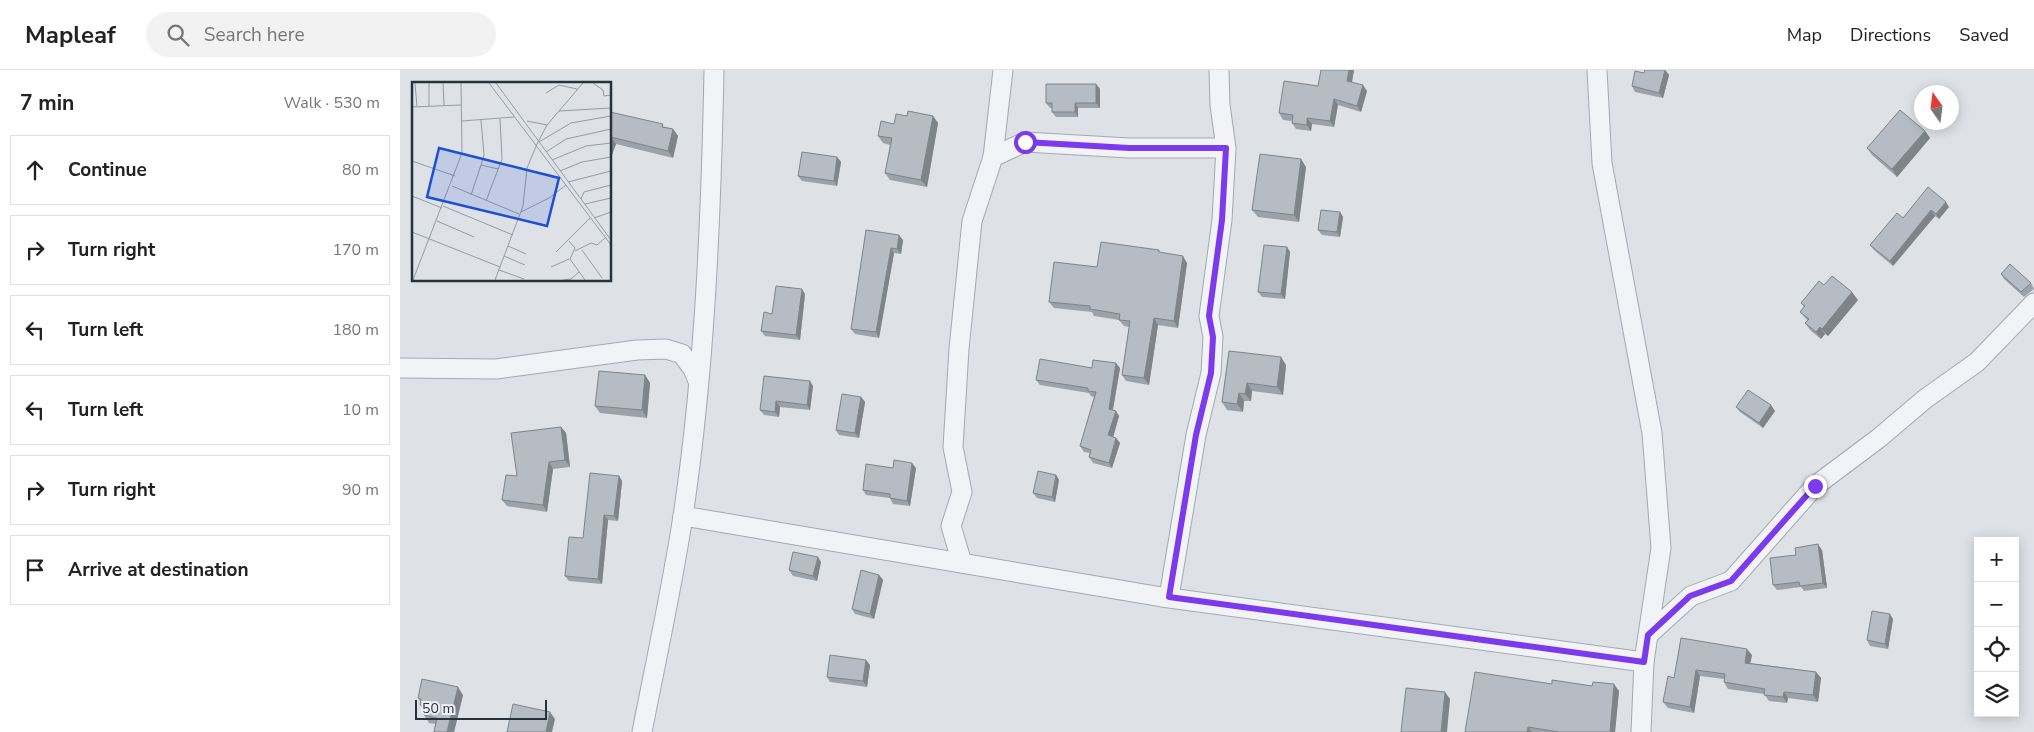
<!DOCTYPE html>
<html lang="en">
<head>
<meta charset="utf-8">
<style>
	:root { --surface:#fff; --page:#f2f2f2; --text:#222; --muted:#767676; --line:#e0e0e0 }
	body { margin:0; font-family:"Nunito Sans",sans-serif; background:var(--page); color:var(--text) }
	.controls { position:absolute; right:15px; bottom:15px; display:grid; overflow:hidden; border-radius:0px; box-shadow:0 2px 12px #0003 }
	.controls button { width:45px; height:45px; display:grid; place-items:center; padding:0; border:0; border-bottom:1px solid var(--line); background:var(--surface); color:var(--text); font:25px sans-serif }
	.compass { position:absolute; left:1514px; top:15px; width:45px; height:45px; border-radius:50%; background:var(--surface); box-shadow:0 2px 12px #0003; rotate:346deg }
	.scale { position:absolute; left:15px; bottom:12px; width:132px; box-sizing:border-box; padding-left:5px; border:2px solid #28313e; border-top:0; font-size:14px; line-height:18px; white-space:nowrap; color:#28313e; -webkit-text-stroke:4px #edf1f5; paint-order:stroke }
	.stop { position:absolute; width:15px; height:15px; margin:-11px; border:4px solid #7c3aed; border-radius:50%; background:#fff }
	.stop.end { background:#7c3aed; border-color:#fff; box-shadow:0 1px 5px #0008 }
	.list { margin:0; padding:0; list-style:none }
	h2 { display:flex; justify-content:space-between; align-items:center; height:65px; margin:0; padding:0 20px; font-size:21px }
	h2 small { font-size:16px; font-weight:400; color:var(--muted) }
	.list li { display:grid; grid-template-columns:32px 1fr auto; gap:15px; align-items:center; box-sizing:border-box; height:70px; margin:0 10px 10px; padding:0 10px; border:1px solid var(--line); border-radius:0px }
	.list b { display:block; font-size:19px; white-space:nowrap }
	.list em { font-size:16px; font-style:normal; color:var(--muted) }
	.icon { flex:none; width:28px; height:28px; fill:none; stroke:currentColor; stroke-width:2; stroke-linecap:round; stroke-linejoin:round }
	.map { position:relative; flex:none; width:1634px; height:662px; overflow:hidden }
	header { display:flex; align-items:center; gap:30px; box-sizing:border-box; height:70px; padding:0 25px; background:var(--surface); border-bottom:1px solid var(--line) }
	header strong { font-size:24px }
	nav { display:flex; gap:28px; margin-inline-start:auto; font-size:18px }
	.search { width:350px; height:45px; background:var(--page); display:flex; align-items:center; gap:12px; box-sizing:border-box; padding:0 18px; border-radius:28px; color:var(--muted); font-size:19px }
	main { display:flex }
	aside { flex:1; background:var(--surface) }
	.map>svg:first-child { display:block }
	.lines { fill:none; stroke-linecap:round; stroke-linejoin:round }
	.street-casing { stroke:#a4a9b1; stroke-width:21 }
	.street { stroke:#f1f3f6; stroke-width:19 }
	.wall { fill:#9ca2a9 }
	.shaded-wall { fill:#7f8489 }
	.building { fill:#b5bcc4; stroke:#7f8489 }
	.route { stroke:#7c3aed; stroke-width:6 }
	.inset-road { fill:none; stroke:#959ba3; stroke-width:1 }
	.view { fill:#1d4ed8; fill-opacity:0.15; stroke:#1d4ed8; stroke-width:2.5 }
	.inset-edge { fill:none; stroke:#28313e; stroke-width:2.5 }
</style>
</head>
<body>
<header>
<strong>Mapleaf</strong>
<div class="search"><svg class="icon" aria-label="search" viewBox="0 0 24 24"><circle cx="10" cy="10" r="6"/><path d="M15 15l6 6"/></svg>Search here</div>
<nav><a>Map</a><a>Directions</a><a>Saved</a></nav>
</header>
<main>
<aside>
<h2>7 min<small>Walk · 530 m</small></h2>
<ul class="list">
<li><svg class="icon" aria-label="ahead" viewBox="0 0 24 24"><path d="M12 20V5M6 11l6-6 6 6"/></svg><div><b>Continue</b></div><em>80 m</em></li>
<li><svg class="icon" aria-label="right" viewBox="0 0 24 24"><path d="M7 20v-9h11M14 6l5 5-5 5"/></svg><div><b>Turn right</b></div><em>170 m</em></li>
<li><svg class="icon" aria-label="left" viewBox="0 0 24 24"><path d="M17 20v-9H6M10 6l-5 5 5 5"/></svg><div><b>Turn left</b></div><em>180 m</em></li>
<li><svg class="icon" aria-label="left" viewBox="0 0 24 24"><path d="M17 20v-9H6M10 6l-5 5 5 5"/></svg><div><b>Turn left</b></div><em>10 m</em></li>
<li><svg class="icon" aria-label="right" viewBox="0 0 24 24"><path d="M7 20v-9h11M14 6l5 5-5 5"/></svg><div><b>Turn right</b></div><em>90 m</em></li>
<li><svg class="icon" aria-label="arrive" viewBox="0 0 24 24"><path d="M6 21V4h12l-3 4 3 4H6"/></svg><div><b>Arrive at destination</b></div></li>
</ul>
</aside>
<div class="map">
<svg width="1634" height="662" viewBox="0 0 1634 662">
	<rect width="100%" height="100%" fill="#dee2e7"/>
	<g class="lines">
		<!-- street casing -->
		<g class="street-casing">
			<g id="street">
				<path d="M1197 0 1202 93 1252 363 1261 478 1244 592 1241 662"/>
				<path d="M593 87 603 0"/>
				<path d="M0 298 96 299 237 280 266 279 282 284 293 299 298 311"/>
				<path d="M283 446 762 527 1244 592"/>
				<path d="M562 493 551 456 562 422 553 377 559 279 572 151 593 87 625 72 729 78H826"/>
				<path d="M769 527 796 365 811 303 813 267 809 246 822 150 826 78 820 35 819 0"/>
				<path d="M1248 565 1291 526 1331 511 1415 416 1479 368 1525 329 1577 292 1634 233"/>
				<path d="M242 662C256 590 272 518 283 446 305 299 311 149 314 0"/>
			</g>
		</g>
		<!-- street -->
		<use href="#street" class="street"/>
	</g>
	<!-- wall -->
	<g class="wall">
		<path d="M921 0H954L952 12 967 21 961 42 938 35 934 57 912 54 911 61 896 59 892 53V51L883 50 879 43 918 16Z"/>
		<path d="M1265 0 1269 5 1263 28 1235 22 1232 16 1244 3Z"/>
		<path d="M696 14 700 19V38H678V47H656L652 42V38H650L646 33Z"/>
		<path d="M210 42 273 59 278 66 273 88 216 74 210 90Z"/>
		<path d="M507 46H533L538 53 527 117 490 110 485 103 490 75 483 73 478 66Z"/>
		<path d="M1525 61 1530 68 1497 107 1472 85 1467 78Z"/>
		<path d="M437 87 441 92 437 116 402 111 398 106Z"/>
		<path d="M906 97 899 152 858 147 852 140Z"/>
		<path d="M1549 137 1539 149 1535 146 1493 196 1474 180 1470 175 1503 148Z"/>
		<path d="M940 142 943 147 940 167 922 165 918 160Z"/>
		<path d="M466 160 503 170 501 184 494 183 479 268 455 264 451 259Z"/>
		<path d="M887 177 890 182 885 229 862 227 858 222Z"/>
		<path d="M761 183 787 193 778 258 758 255 749 315 726 311 722 305 729 257 724 256 719 250 694 246 692 242 654 238 649 232 697 197Z"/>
		<path d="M1601 204 1631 213 1634 219 1624 227 1604 209Z"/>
		<path d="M1424 215 1458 230 1428 266 1425 264 1421 269 1411 261 1405 253 1408 251 1400 242 1404 237 1401 233Z"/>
		<path d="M405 224 400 270 365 266 361 261Z"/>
		<path d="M829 281 886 295 883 325 852 321 851 331H844L843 342 827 340 822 332Z"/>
		<path d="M692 298H720L713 340 719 346 713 367 716 368 720 373 712 398 693 393 689 387 690 383 684 382 680 376 694 327 691 326 689 323 640 315 636 310Z"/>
		<path d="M245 305 250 313 247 348 200 343 195 336Z"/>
		<path d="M364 306 413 316 410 340 380 337 379 347 364 345 360 340Z"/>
		<path d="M461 327 465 332 459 368 439 365 436 360Z"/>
		<path d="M1336 337 1375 341 1363 358 1340 342Z"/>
		<path d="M161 357 166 363 170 397 153 399 147 442 107 436 102 430 117 406Z"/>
		<path d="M493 398H516L510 436 493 434 490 428 466 425 463 420Z"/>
		<path d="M656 405 659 410 655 432 637 428 633 423Z"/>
		<path d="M219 406 222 411 218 451 208 450 202 514 169 511 165 506 183 468Z"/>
		<path d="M1422 480 1427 518 1404 521 1401 517 1377 520 1373 515 1396 485Z"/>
		<path d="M421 492 417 511 393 506 389 500Z"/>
		<path d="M479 505 483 510 474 549 455 544 452 539Z"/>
		<path d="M1493 549 1488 579 1470 576 1467 570Z"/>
		<path d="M1281 568 1352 585 1350 593 1416 602 1421 608 1418 632 1388 628 1387 633 1369 631 1364 624 1328 619 1324 612V609L1300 606 1294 643 1268 638 1263 632 1274 608Z"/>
		<path d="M470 595 467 617 430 612 427 607Z"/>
		<path d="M1152 614 1219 621 1215 662H1065Z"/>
		<path d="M63 625 54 662H34L35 654 29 653 24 645 25 642 20 635 21 633 18 628Z"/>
	</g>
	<!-- shaded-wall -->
	<g class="shaded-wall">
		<path d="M949 0H954L951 17 947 11Z"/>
		<path d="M1265 0 1269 5 1263 28 1259 23Z"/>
		<path d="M696 14 700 19V38L696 33Z"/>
		<path d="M963 15 967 21 961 42 957 36Z"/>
		<path d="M934 29 938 35 934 57 930 51Z"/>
		<path d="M675 33 678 38V47L675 42Z"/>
		<path d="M533 46 538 53 527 117 521 110Z"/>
		<path d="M907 48 912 54 911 61 907 55Z"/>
		<path d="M273 59 278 66 273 88 268 81Z"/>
		<path d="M1525 61 1530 68 1497 107 1492 99Z"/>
		<path d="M211 67 216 74 210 90V70Z"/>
		<path d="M437 87 441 92 437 116 434 111Z"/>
		<path d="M901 89 906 97 899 152 894 145Z"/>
		<path d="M1546 132 1549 137 1539 149 1536 144Z"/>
		<path d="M1531 140 1535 146 1493 196 1490 191Z"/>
		<path d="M940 142 943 147 940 167 937 162Z"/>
		<path d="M499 165 503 170 501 184 497 179Z"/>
		<path d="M887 177 890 182 885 229 881 224Z"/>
		<path d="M491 178 494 183 479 268 476 262Z"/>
		<path d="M783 186 787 193 778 258 774 251Z"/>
		<path d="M402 219 405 224 400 270 396 265Z"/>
		<path d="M1452 222 1458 230 1428 266 1422 259Z"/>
		<path d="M754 248 758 255 749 315 744 308Z"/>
		<path d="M1420 257 1425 264 1421 269 1416 262Z"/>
		<path d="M881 287 886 295 883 325 877 317Z"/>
		<path d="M716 293 720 298 712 344 709 339Z"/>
		<path d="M245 305 250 313 247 348 242 340Z"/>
		<path d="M410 311 413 316 410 340 407 335Z"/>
		<path d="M847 313 852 321 851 331 845 324Z"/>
		<path d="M839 323 844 331 843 342 837 334Z"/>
		<path d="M461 327 465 332 459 368 455 363Z"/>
		<path d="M376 331 380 337 379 347 375 342Z"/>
		<path d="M1371 335 1375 341 1363 358 1359 353Z"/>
		<path d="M716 341 719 346 712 371 708 365Z"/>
		<path d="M161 357 166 363 170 397 165 390Z"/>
		<path d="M716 368 720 373 712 398 709 393Z"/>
		<path d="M149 392 153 399 147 442 143 435Z"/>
		<path d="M512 393 516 398 510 436 507 431Z"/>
		<path d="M656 405 659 410 655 432 652 427Z"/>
		<path d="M219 406 222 411 218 451 214 446Z"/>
		<path d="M204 445 208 450 202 514 198 509Z"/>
		<path d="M1418 474 1422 480 1427 518 1423 513Z"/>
		<path d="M418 487 421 492 417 511 413 506Z"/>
		<path d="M479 505 483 510 474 549 470 544Z"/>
		<path d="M1490 544 1493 549 1488 579 1485 574Z"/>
		<path d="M1347 579 1352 585 1349 599 1345 593Z"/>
		<path d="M466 590 470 595 467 617 463 611Z"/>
		<path d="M1296 600 1300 606 1294 643 1290 637Z"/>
		<path d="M1416 602 1421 608 1418 632 1413 625Z"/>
		<path d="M1214 614 1219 621 1215 662H1210Z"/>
		<path d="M58 617 63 625 54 662H47Z"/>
		<path d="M1045 622 1050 629 1047 662H1041Z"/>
		<path d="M1384 622 1388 628 1387 633 1383 627Z"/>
		<path d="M150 642 155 649 152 662H146Z"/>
		<path d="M1128 657 1132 662H1127Z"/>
	</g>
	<!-- building -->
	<g class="building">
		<path d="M921 0H949L947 11 963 15 957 36 934 29 930 51 907 48V55L892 53 893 45 879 43 884 11 918 16Z"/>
		<path d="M1245 0H1265L1259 23 1232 16 1235 1 1244 3Z"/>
		<path d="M646 14H696V33H675V42H652V33H646Z"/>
		<path d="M1500 40 1525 61 1492 99 1467 78Z"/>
		<path d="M508 41 533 46 521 110 485 103 492 68 478 66 481 51 494 54 496 44 507 46Z"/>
		<path d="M210 42 263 54 262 57 273 59 268 81 211 67 210 70Z"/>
		<path d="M402 82 437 87 434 111 398 106Z"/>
		<path d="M860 84 901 89 894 145 852 140Z"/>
		<path d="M1528 117 1546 132 1536 144 1531 140 1490 191 1470 175 1497 143 1503 148Z"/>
		<path d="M921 140 940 142 937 162 918 160Z"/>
		<path d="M466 160 499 165 497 179 491 178 476 262 451 259Z"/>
		<path d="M701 172 759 180V182L783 186 774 251 754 248 744 308 722 305 730 251 719 250 720 244 690 239V236L649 232 654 192 697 197Z"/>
		<path d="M864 175 887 177 881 224 858 222Z"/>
		<path d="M1610 194 1631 213 1621 222 1601 204Z"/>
		<path d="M1432 206 1452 222 1422 259 1420 257 1416 262 1405 253 1409 249 1400 242 1405 236 1401 233 1419 211 1424 215Z"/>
		<path d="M376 216 402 219 396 265 361 261 364 242 372 244Z"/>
		<path d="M829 281 881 287 877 317 847 313 845 324 839 323 837 334 822 332Z"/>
		<path d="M640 289 692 298 693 290 716 293 709 339 716 341 708 365 716 368 709 393 689 387 691 380 680 376 696 322 688 321V318L636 310Z"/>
		<path d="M199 301 245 305 242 340 195 336Z"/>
		<path d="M364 306 410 311 407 335 376 331 375 342 360 340Z"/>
		<path d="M1348 320 1371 335 1359 353 1336 337Z"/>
		<path d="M442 324 461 327 455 363 436 360Z"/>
		<path d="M161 357 165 390 149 392 143 435 102 430 106 405 117 406 111 363Z"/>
		<path d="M494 390 512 393 507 431 490 428V424L463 420 466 394 493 398Z"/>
		<path d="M638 401 656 405 652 427 633 423Z"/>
		<path d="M190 403 219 406 214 446 204 445 198 509 165 506 169 467 183 468Z"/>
		<path d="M1418 474 1423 513 1400 516 1399 512 1373 515 1370 488 1396 485 1395 478Z"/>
		<path d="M393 482 418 487 413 506 389 500Z"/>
		<path d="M461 500 479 505 470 544 452 539Z"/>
		<path d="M1472 541 1490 544 1485 574 1467 570Z"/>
		<path d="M1281 568 1347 579 1345 593 1416 602 1413 625 1384 622 1383 627 1364 625 1365 619 1324 612 1325 604 1296 600 1290 637 1263 632 1268 606 1274 608Z"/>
		<path d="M430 585 466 590 463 611 427 607Z"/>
		<path d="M1075 602 1152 614V610L1192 616 1193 612 1214 614 1210 662H1159L1128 657 1127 662H1065Z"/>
		<path d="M22 609 58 617 47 662H34L37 648 24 645 26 636 20 635 21 629 18 628Z"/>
		<path d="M1006 618 1045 622 1041 662H1001Z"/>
		<path d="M113 634 150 642 146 662H107Z"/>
	</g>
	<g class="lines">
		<!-- route -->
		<path class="route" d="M625 72 729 78H826L822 150 809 246 813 267 811 303 796 365 769 527 1244 592 1248 565 1290 526 1331 511 1415 416"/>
	</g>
	<!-- overview -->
	<g transform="translate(12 12)">
		<rect width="199" height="199" fill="#dee2e7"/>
		<path class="inset-road" d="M3 1 5 25M31 1 32 23M77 1 199 163M84 1 199 158M181 1 191 8 192 14 199 13M134 11 147 3 165 7M17 24V1M0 25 49 23M147 29 199 26M69 38 72 73 69 83M50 39 102 35M115 39 135 43M127 60 159 41 199 34M134 70 154 57 199 47M140 78 174 64 199 61M0 79 43 94M148 89 170 80 199 75M156 100 199 89M40 104 107 132M59 113 69 83 86 87M0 114 30 126M169 117 172 110 199 103M74 119 90 77 88 37M173 122 199 116M31 124 101 153M109 130 137 116 154 103M182 136 199 130M25 139 62 155M0 150 88 185M157 159 163 166 158 177 173 198M96 164 114 172M170 168 190 196M163 169 179 161 185 163 193 156M144 170 178 136M92 174 113 183M139 185 157 177M87 188 112 197M1 198 50 71 49 1M83 198 111 124 115 86 125 62 135 43 171 1M151 198 159 197 167 190"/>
		<path class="view" d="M27 66 147 96 135 144 15 115Z"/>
		<rect width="199" height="199" class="inset-edge"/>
	</g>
</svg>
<div class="controls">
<button>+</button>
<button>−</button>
<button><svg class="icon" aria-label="locate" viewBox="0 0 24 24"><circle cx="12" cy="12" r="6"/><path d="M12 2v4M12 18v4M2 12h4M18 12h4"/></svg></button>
<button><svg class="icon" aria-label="layers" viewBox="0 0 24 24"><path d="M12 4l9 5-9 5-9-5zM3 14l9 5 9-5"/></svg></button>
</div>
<svg class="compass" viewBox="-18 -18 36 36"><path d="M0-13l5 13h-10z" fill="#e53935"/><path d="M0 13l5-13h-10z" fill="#767676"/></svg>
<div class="scale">50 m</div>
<div class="stop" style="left:625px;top:72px"></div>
<div class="stop end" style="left:1415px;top:416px"></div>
</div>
</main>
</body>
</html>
